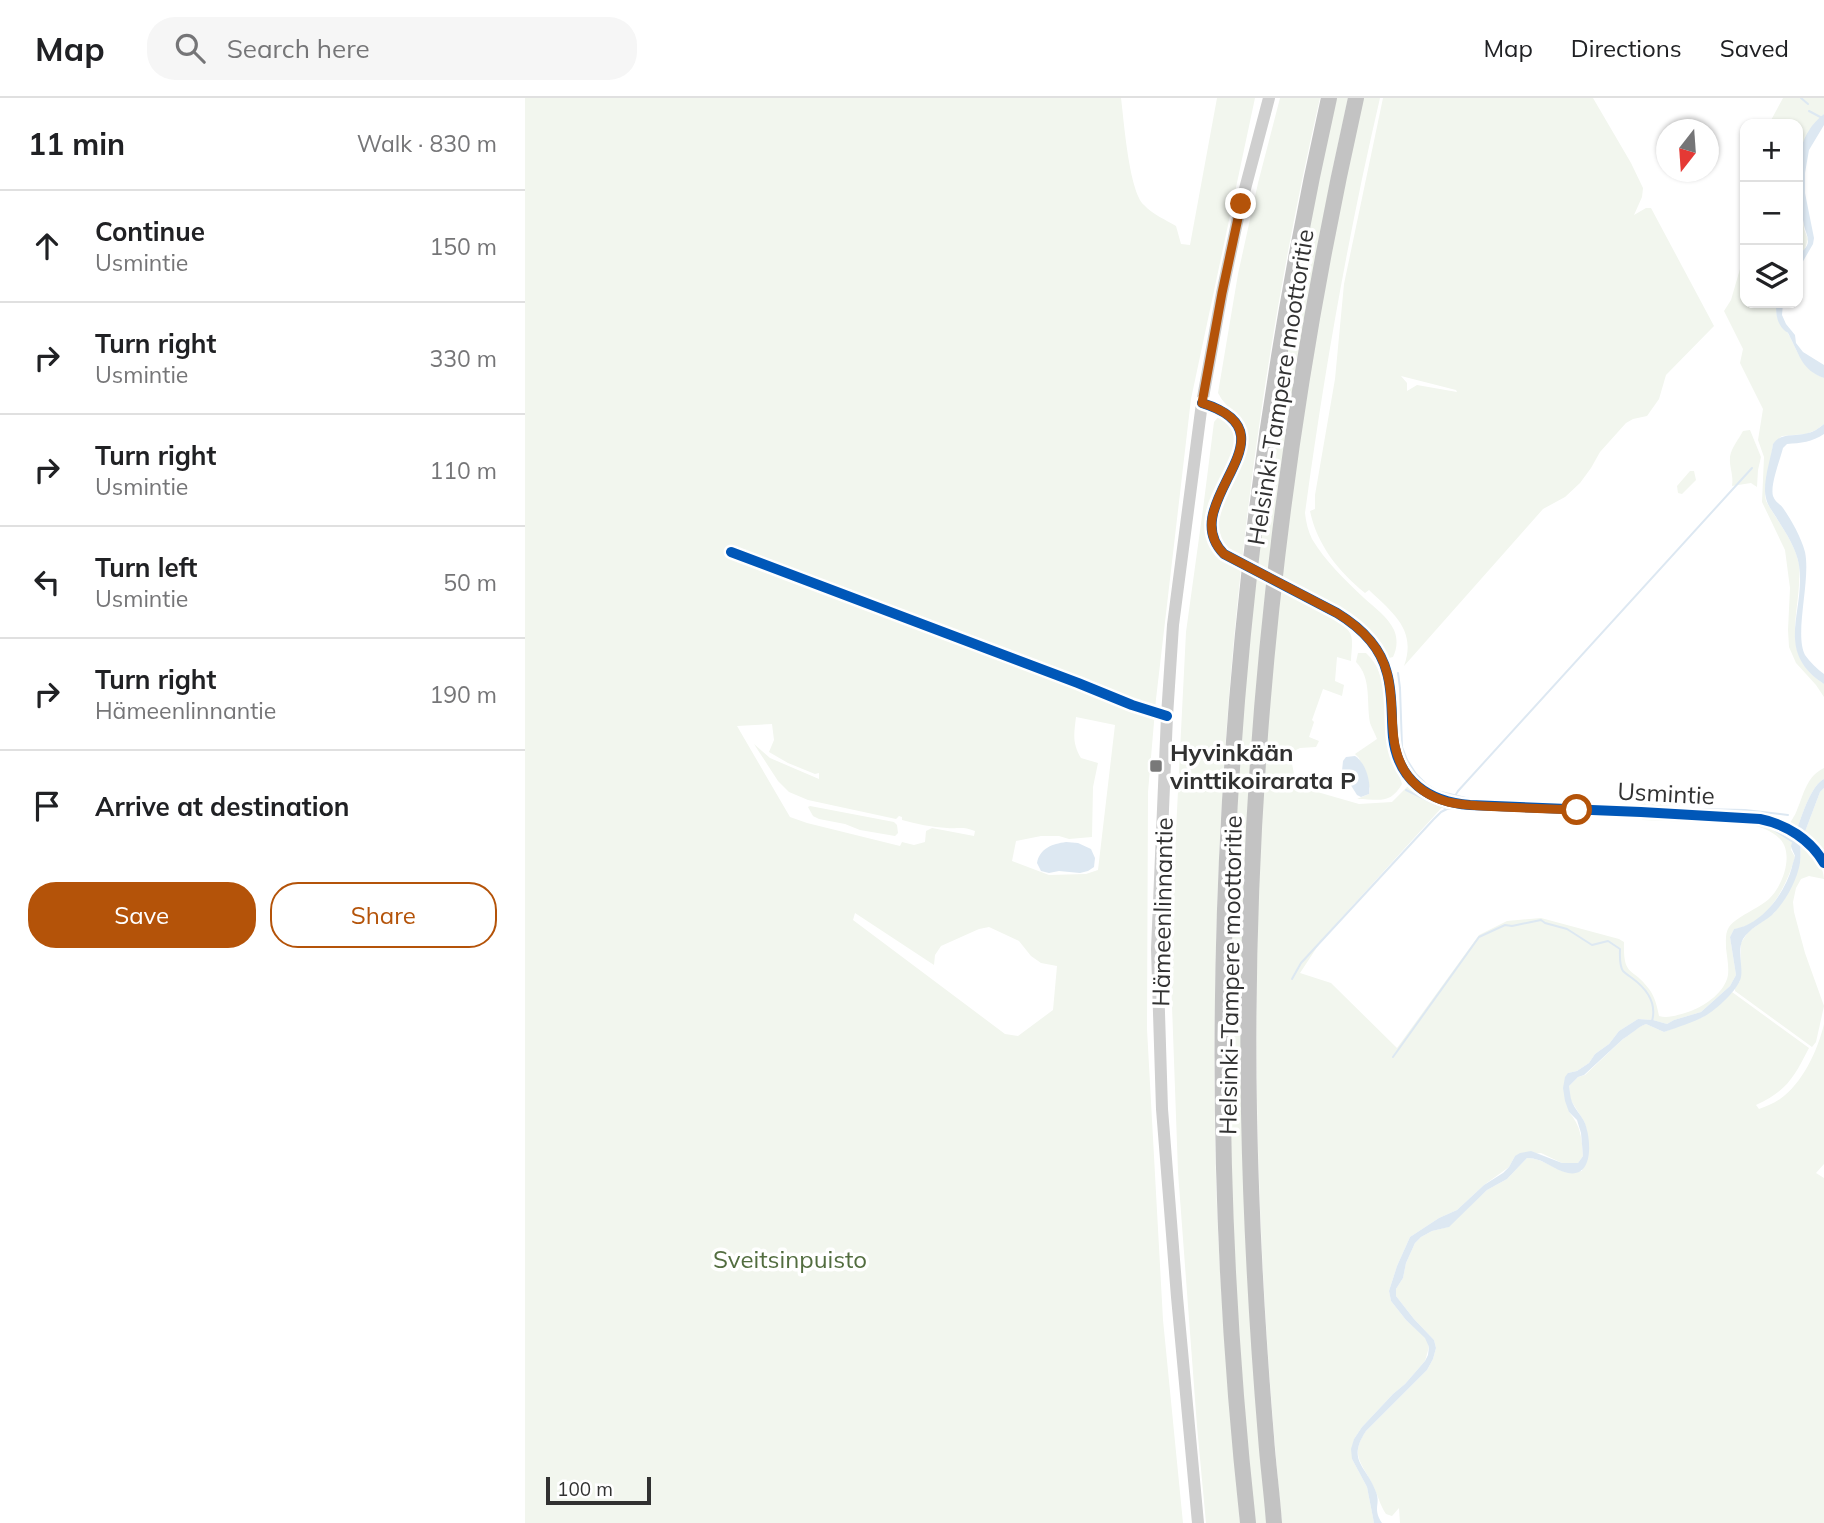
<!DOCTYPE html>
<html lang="en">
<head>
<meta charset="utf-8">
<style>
	:root { --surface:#fff; --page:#f6f6f6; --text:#202124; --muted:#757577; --line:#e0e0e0; --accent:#b45309 }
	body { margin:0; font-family:Mulish,sans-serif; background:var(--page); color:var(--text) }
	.controls { position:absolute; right:21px; top:21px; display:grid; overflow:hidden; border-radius:14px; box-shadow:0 2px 5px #0004 }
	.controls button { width:63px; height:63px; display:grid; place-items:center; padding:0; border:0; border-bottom:2px solid var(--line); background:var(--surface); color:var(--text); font:35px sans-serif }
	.compass { position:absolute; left:1131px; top:21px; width:63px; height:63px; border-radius:50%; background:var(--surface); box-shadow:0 2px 5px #0004; rotate:197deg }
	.scale { position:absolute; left:21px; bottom:18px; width:105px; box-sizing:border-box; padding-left:7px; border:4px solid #313131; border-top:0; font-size:19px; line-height:24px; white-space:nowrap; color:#313131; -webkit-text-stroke:5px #fff; paint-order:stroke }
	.stop { position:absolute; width:21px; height:21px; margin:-16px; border:5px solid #b45309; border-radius:50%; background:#fff }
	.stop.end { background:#b45309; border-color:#fff; box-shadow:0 2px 7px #0008 }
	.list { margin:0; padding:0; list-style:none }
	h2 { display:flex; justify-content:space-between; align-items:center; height:91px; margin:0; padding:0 28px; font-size:30px }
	h2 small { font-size:23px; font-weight:400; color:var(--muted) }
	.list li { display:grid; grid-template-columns:46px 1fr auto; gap:21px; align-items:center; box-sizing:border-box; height:112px; padding:0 28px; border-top:2px solid var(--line) }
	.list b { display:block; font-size:26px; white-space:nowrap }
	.list p { margin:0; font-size:23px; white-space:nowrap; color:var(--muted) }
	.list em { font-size:23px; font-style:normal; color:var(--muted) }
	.actions { display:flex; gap:14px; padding:21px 28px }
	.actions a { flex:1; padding:16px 0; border:2px solid var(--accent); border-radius:28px; text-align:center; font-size:24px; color:var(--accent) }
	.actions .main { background:var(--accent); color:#fff }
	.icon { flex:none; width:38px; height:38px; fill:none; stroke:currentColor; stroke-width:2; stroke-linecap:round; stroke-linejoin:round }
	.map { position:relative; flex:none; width:1299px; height:1425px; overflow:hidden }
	header { display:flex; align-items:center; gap:42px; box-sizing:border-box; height:98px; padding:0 35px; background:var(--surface); border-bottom:2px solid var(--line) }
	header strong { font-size:33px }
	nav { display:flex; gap:38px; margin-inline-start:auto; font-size:24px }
	.search { width:490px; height:63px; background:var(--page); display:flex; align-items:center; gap:18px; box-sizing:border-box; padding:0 24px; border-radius:28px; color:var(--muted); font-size:26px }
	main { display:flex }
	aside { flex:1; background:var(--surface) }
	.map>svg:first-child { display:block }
	.green { fill:#f2f6ee; fill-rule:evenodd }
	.water { fill:#dde8f2 }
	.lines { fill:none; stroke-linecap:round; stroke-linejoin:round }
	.stream { stroke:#dde8f2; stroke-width:2 }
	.minor { stroke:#d5d5d5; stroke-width:9 }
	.secondary { stroke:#cfcfcf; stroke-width:12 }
	.motorway { stroke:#c3c3c3; stroke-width:16 }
	.minor-bridge { stroke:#d5d5d5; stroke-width:9 }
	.cycleway-casing { stroke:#fff; stroke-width:15 }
	.cycleway { stroke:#0057b8; stroke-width:10 }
	.route { stroke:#b45309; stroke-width:9 }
	.poi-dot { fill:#797979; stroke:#fff; stroke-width:2.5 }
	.labels { text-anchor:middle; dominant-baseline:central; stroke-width:7; stroke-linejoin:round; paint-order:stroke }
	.street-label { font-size:24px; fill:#313131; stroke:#fff }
	.poi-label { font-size:24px; font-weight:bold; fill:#313131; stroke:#fff; text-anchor:start }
	.park-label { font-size:24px; fill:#526d3f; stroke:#fff }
</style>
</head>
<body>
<header>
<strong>Map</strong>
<div class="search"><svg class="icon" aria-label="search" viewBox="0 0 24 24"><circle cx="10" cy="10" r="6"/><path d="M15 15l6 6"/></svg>Search here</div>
<nav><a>Map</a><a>Directions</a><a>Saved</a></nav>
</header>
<main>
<aside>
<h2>11 min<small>Walk · 830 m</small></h2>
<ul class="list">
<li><svg class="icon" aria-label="ahead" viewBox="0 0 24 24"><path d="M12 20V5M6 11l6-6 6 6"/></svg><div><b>Continue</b><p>Usmintie</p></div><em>150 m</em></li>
<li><svg class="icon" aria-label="right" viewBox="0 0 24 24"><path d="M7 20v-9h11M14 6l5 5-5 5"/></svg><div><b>Turn right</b><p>Usmintie</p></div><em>330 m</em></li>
<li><svg class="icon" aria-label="right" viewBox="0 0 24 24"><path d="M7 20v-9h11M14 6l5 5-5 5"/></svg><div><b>Turn right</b><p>Usmintie</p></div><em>110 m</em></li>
<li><svg class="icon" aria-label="left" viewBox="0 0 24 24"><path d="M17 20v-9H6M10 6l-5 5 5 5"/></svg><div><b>Turn left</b><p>Usmintie</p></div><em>50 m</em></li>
<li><svg class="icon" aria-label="right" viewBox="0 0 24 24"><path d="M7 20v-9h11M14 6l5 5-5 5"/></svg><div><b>Turn right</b><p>Hämeenlinnantie</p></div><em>190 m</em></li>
<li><svg class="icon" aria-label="arrive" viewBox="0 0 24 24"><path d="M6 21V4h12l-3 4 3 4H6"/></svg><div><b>Arrive at destination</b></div></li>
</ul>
<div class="actions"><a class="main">Save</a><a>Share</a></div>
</aside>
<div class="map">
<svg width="1299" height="1425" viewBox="0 0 1299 1425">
	<rect width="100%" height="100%" fill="#fff"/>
	<!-- green -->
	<g class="green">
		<path d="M0 0H596C599 23 604 93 619 107 627 116 641 122 651 128L656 146 665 147 692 0H730L666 301 631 601 623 694 622 931 638 1222 658 1425H0ZM551 619 590 627 573 772 561 776 524 777 487 763 491 743 516 738H534L544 741 567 739 568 689 573 665 556 660C547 645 549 636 551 619ZM247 626 249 642 244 654 263 665 290 676 294 675V681L245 660 229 646 253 683 264 694 283 702 371 721 374 718 377 719V722C391 726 407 729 422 730 434 731 437 728 450 733L449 738 407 730 401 733 400 744 389 747 377 744 375 748 282 725 265 719 212 628ZM330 815 409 867 410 857 416 848 454 831 464 829 494 843 506 858 516 865 532 868 528 912 493 938 480 936 328 822Z"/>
		<path d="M755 0H795C717 340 685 689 690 1037 692 1167 703 1296 715 1425H681L672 1328 653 1074 645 852 661 534 678 411 689 324 694 318C747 346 646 412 697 460L701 453C697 447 692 441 691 433 683 398 730 368 720 329 716 317 706 313 699 304 696 301 695 298 693 295L713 176 733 85Z"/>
		<path d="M809 0H823L806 79 787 182 721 766 743 1425H728L706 1129 703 880 719 581 755 282Z"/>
		<path d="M838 0H855C823 137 799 275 780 415 781 424 783 433 787 441 800 463 820 482 839 500 849 509 863 519 869 532 873 541 872 551 868 559L864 560 860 559 852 546 765 487 764 495C778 502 818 521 825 535 829 542 826 554 826 563L812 559 810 583 819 587 817 598 798 591 787 622 789 624 784 639 794 643 791 649 775 650 765 655 769 676 768 687 834 706 867 704 884 687 905 700 920 706 798 840 775 875 806 885 872 950 954 837 982 823 1016 820 1094 841 1099 844C1098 880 1107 868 1124 891 1130 899 1132 908 1134 918 1144 921 1156 916 1166 913 1181 907 1200 894 1203 877 1204 868 1202 859 1201 850 1201 843 1200 835 1204 829 1212 818 1233 811 1244 801 1257 789 1269 758 1256 742 1247 732 1235 729 1223 726L1117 722 1120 717 1230 723 1255 731 1260 735 1263 734 1269 738 1266 752 1270 759C1262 788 1242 827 1209 831L1205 839 1211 877 1205 888 1176 914 1149 922 1142 926 1128 922 1113 921 1094 933 1084 946 1070 956 1064 965 1052 973 1043 975 1044 1014C1056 1028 1057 1041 1058 1058L1053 1065H1037L1016 1055 990 1058 984 1069 959 1087 932 1112 914 1120 885 1139 872 1168 864 1193 866 1203 881 1222 901 1240 904 1249 900 1263 880 1286 868 1296 837 1329 829 1341 827 1361 842 1389 849 1425H757C733 1181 724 936 738 691 748 517 771 341 802 169 813 113 826 56 838 0Z"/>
		<path d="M858 0H1068L1106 65 1118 90 1117 99 1109 117 1121 110H1126L1189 228 1141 277 1134 301 1122 318 1108 321 1101 325 1075 354 1066 370 1055 385 1040 399 1018 411 879 568C892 532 868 515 844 492L840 495C814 474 792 447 785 413L790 411V397L810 281 819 186ZM876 278 931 292 932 294 892 287 882 293V285Z"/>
		<path d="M1258 0H1299V16C1286 27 1278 46 1273 62V26H1244Z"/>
		<path d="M1273 86 1279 131 1283 141 1280 151 1273 160Z"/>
		<path d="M1220 159V205H1251C1251 228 1257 223 1265 239 1274 257 1279 272 1299 280V326L1291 332 1281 336 1257 338 1248 346 1240 397 1241 403C1252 423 1269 442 1274 466 1275 473 1274 480 1274 487 1271 528 1259 559 1299 586V599L1291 587 1271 565 1264 549 1263 532 1265 490 1260 452 1237 404 1239 359 1233 342 1238 311 1215 265 1218 251 1199 213 1206 202 1217 164Z"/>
		<path d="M1225 332 1236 359 1233 372 1232 389 1226 385 1207 388C1209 378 1204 369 1205 359 1206 350 1214 341 1218 333Z"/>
		<path d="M1165 373H1169L1171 382 1157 396 1153 395 1152 388Z"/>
		<path d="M833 555H841C866 578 859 614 863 644 865 659 873 671 877 686 865 707 854 701 832 701L844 696 845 691 834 660 830 656 852 641C850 636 847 630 845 625 841 605 847 580 831 564Z"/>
		<path d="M1299 670V681C1286 687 1276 720 1271 734L1264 728C1266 722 1270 718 1272 712 1279 696 1281 679 1299 670Z"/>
		<path d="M1299 690V759L1278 739 1295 694Z"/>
		<path d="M1127 697 1153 700 1155 708H1117L1116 705 1120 699Z"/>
		<path d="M285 708 369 724 372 727 373 735 370 738 335 732 320 726 294 721 288 718 283 709Z"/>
		<path d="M1276 743C1288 751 1298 766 1299 781L1284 778 1276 781 1271 790 1268 804 1269 814 1280 855 1299 908 1291 944 1287 949 1210 893V890L1215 883 1216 845 1223 834 1249 815 1261 799 1275 765Z"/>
		<path d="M1207 894 1284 950C1269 979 1262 993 1231 1007L1234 1011C1241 1008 1248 1006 1255 1001 1277 986 1293 952 1299 926V1066L1291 1075 1299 1080V1425H875L874 1410 867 1418 861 1416C855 1407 854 1400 849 1390 839 1366 823 1359 841 1333L902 1272 908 1261 911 1250 909 1242 889 1221 871 1198V1191L878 1180 881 1165 890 1145 896 1139 907 1133 923 1129 962 1092 982 1081 1002 1060C1018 1060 1026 1070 1040 1074 1044 1075 1052 1073 1057 1073L1062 1033 1059 1023 1045 1001 1044 988 1053 979 1060 977 1098 941C1107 936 1110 930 1121 926L1139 934 1178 919Z"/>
	</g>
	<!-- water -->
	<g class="water">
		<path d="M1299 16V27L1284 52 1280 75V95L1289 140 1288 146 1273 172C1273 169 1272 165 1273 161 1274 154 1283 151 1283 143 1283 138 1280 132 1279 127 1272 90 1264 43 1299 16Z"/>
		<path d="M1251 205H1258L1257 217 1261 226 1270 237 1271 245 1278 254 1299 267V280C1277 272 1275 258 1265 239 1262 232 1263 236 1258 231 1251 223 1251 214 1251 205Z"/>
		<path d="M1299 326V336C1287 344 1276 345 1262 346L1258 350C1255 362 1245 387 1248 398 1250 404 1255 406 1258 410 1267 423 1276 439 1280 454 1286 482 1269 536 1280 557 1285 564 1292 571 1299 576V586C1248 552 1281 515 1274 467 1271 449 1260 434 1251 419 1247 413 1242 406 1241 400 1237 386 1246 360 1248 346 1256 334 1270 339 1283 335 1289 334 1294 330 1299 326Z"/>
		<path d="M830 658C841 665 846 684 844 696L836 699 832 697 817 673 818 663 821 659Z"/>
		<path d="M1299 681V690L1295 694 1278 739 1271 734C1276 720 1286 687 1299 681Z"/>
		<path d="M1269 738 1276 743C1275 750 1276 758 1275 765 1272 782 1260 805 1247 817 1237 825 1224 831 1218 841 1212 852 1218 867 1216 879 1214 891 1191 912 1180 918 1167 925 1153 929 1139 934L1121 926C1111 930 1107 936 1098 941L1059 977 1053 979 1044 988C1045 993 1045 999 1047 1004 1050 1011 1055 1016 1059 1023 1066 1038 1070 1080 1043 1075 1028 1072 1019 1060 1002 1060L982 1081 962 1092 924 1129 907 1133 896 1139 890 1145 881 1165 878 1180 871 1191V1198L889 1221 909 1242 911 1250 908 1261 902 1272 841 1333C821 1363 842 1368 851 1394 856 1407 847 1410 857 1425H849L842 1389 827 1361 826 1351 829 1341 837 1329 868 1296 880 1286 900 1263 903 1257 904 1249 900 1240 881 1222 866 1203 864 1193 872 1168 885 1139 914 1120 932 1112 959 1087 978 1075 984 1069 990 1058 995 1055 1006 1053 1037 1065H1053L1058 1058 1056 1035 1052 1022 1044 1014 1040 1003 1038 990 1040 979 1043 975 1052 973 1064 965 1070 956 1084 946 1094 933 1113 921 1128 922 1142 926 1149 922 1176 914 1205 888 1211 877 1205 839 1209 831C1237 827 1260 795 1267 769 1267 768 1270 759 1270 758 1269 755 1267 752 1266 748Z"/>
		<path d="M541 744 553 745 566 751 570 760 569 769 563 773 555 775 534 773 524 775 516 773 512 765C515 750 527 746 541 744Z"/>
	</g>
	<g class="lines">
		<!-- stream -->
		<g class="stream">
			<path d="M1276 0 1283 6"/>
			<path d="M1284 13 1299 21"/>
			<path d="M873 575 875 590 877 649 882 662 891 676 901 686 912 693 945 701 1112 709"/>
			<path d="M881 692 910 706 923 711H946"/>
			<path d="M930 698 933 693 1227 370"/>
			<path d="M1130 710 1220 712 1263 717"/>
			<path d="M951 712 1079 717"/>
			<path d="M1243 728 1268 744"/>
			<path d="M767 881 776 865 908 722 916 714 922 711"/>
			<path d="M868 959 954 839 980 827 987 828 1016 822 1020 825 1042 831 1067 847 1083 843 1095 851C1095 858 1094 867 1098 873 1101 876 1104 878 1107 880 1122 891 1132 905 1127 923"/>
		</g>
		<!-- minor -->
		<g class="minor">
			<path d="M677 305C777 336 648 405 699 456"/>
			<path d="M206 454 553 585 607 607 642 618"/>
			<path d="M788 502C816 517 842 531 857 560 869 585 865 612 868 639 873 683 904 704 945 707L1116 714 1235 721C1261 726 1286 742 1299 765"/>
		</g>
		<!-- secondary -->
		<path class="secondary" d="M673 1425 652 1199 637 1011 632 851 642 618 648 527 677 305 697 195 716 106 744 0"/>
		<!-- motorway -->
		<g class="motorway">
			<path d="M723 1425C671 949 699 467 804 0"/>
			<path d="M749 1425C747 1396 743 1368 741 1339 732 1231 726 1123 724 1015 718 674 756 333 831 0"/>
		</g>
		<!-- minor-bridge -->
		<path class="minor-bridge" d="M699 456 788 502"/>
		<!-- cycleway casing -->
		<g class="cycleway-casing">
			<g id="cycleway">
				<path d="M677 305C777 336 648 405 699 456L812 515C835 529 855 547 862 575 868 596 866 618 868 639 873 683 904 704 945 707L1116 714 1235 721C1261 726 1286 742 1299 765"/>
				<path d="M206 454 553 585 607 607 642 618"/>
			</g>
		</g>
		<!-- cycleway -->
		<use href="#cycleway" class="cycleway"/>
	</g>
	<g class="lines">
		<!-- route -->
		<path class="route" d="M716 106 697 195 677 305C777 336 648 405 699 456L812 515C835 529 855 547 862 575 872 610 860 647 883 678 893 691 908 700 923 704 941 708 959 708 977 709 1002 710 1027 711 1052 712"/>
	</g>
	<!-- markers -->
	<rect class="poi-dot" x="624" y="661" width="14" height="14" rx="3.5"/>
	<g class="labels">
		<!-- street labels -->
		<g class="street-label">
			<text transform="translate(755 289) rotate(-81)">Helsinki-Tampere moottoritie</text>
			<text transform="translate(1141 695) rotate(3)">Usmintie</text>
			<text transform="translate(637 814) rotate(-89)">Hämeenlinnantie</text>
			<text transform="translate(705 877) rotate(-89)">Helsinki-Tampere moottoritie</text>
		</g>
		<!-- poi labels -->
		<g class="poi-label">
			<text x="645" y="654">Hyvinkään<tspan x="645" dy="28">vinttikoirarata P</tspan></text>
		</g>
		<!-- park labels -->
		<g class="park-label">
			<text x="265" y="1161">Sveitsinpuisto</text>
		</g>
	</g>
</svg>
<div class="controls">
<button>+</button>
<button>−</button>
<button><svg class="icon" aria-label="layers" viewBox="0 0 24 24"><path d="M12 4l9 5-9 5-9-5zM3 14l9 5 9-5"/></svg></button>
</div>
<svg class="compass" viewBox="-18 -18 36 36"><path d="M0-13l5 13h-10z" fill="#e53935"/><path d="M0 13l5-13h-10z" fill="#757577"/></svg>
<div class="scale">100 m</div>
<div class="stop" style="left:1052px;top:712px"></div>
<div class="stop end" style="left:716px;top:106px"></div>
</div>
</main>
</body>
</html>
